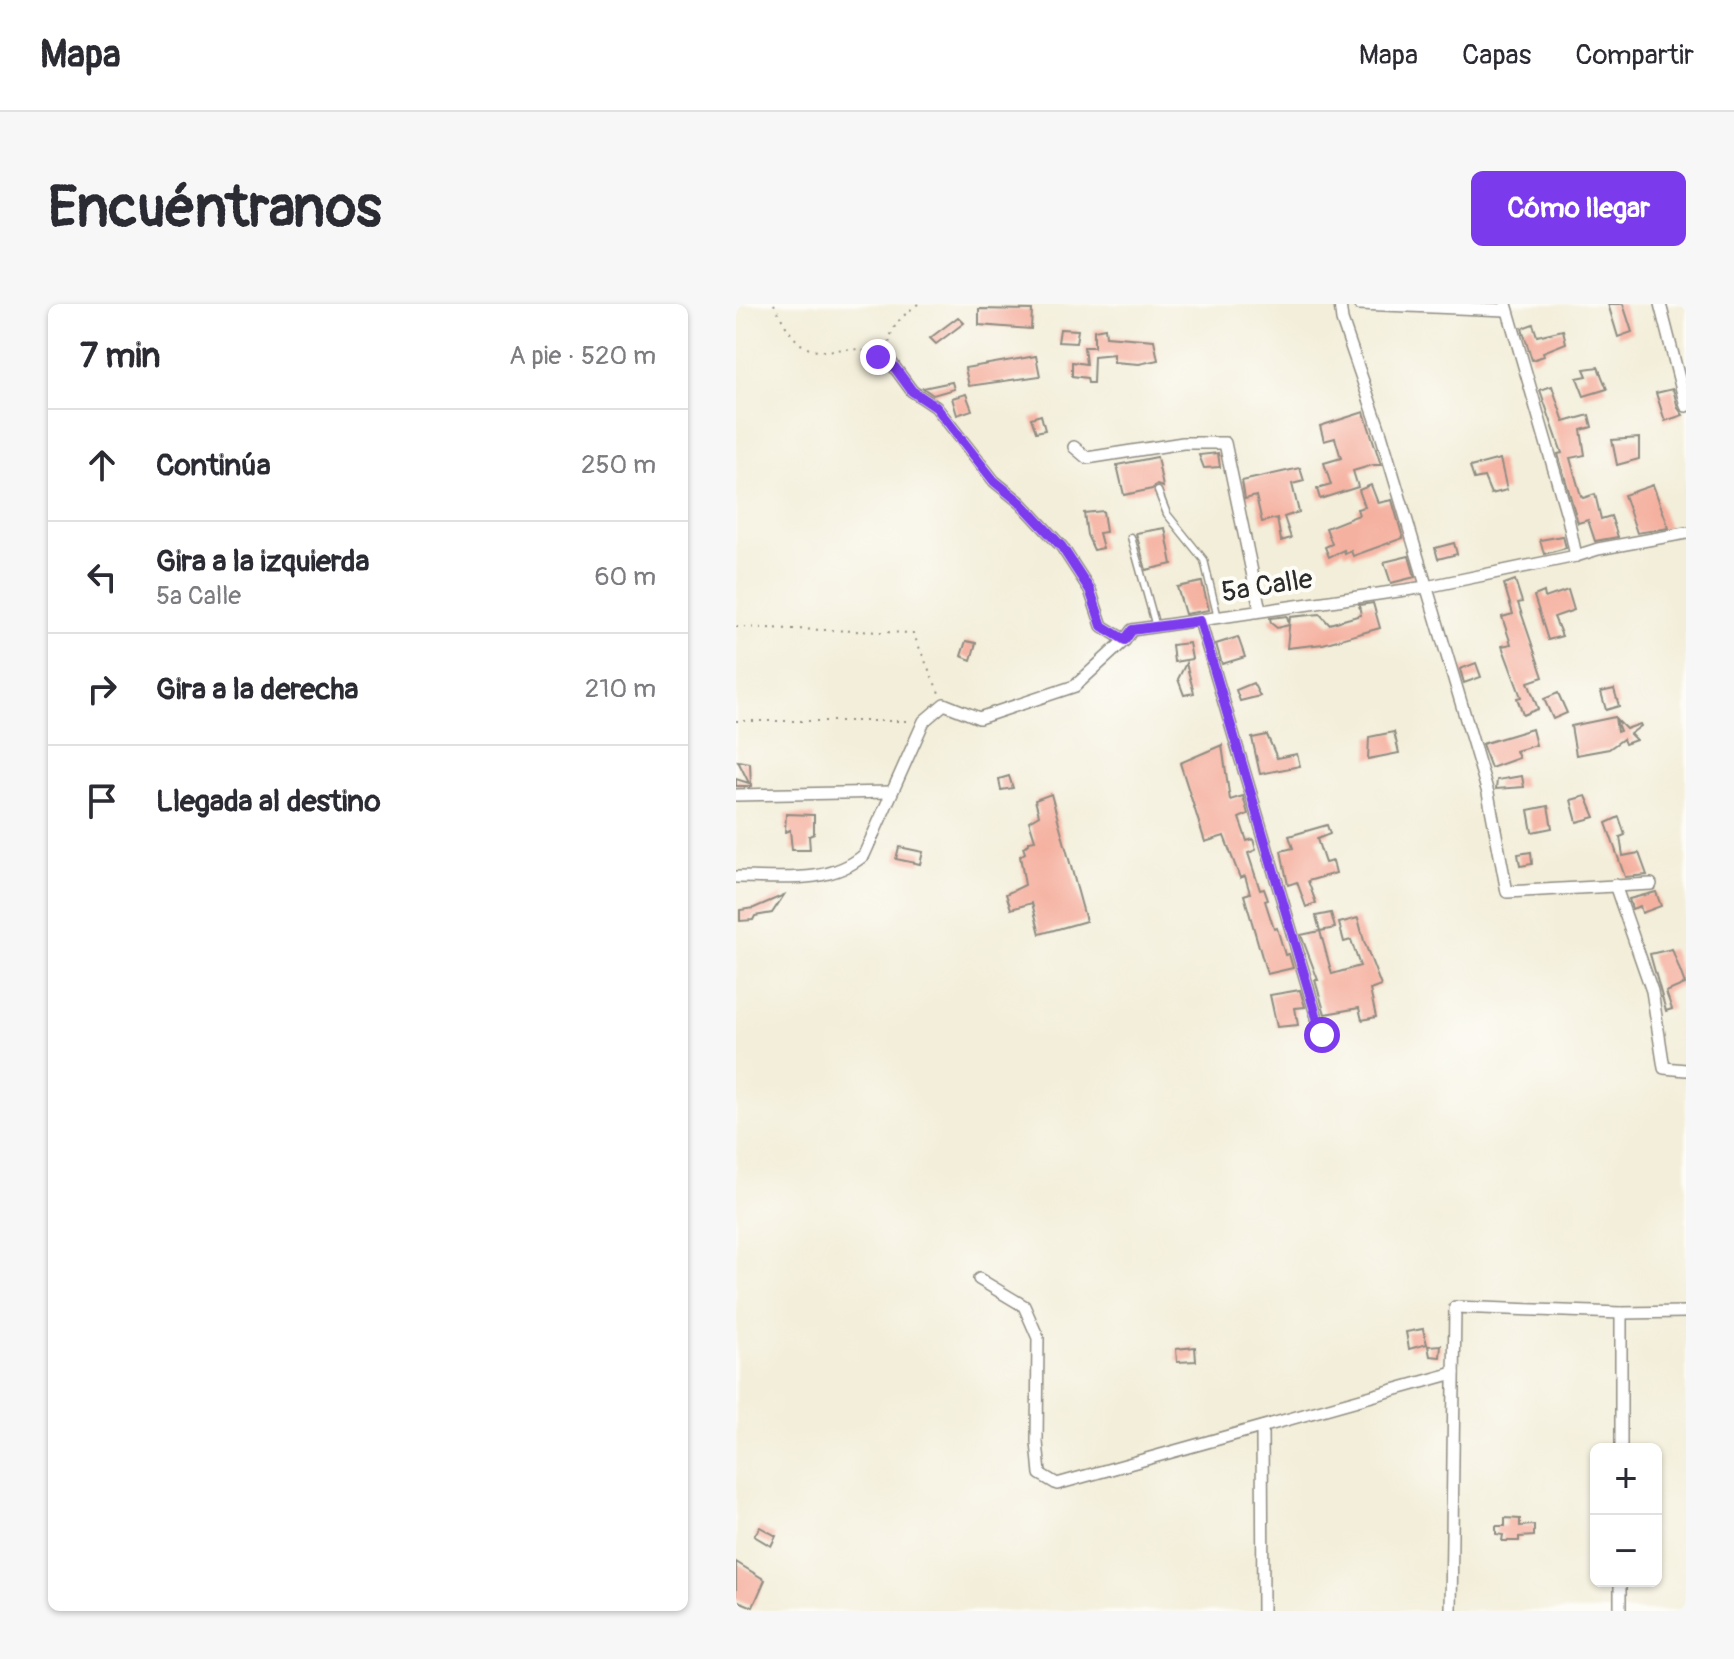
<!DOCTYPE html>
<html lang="es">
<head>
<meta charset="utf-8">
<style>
	:root { --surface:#fff; --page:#f7f7f7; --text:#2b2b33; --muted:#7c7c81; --line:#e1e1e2; --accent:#7c3aed }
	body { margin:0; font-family:Pangolin,sans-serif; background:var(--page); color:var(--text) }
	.controls { position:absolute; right:24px; bottom:24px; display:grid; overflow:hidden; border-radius:12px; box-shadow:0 2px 6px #0004 }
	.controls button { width:72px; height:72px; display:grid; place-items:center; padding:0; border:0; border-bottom:2px solid var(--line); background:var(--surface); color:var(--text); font:40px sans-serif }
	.stop { position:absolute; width:24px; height:24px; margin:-18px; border:6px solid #7c3aed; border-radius:50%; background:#fff }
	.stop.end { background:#7c3aed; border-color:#fff; box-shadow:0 2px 8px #0008 }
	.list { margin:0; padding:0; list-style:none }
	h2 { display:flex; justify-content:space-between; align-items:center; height:104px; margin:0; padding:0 32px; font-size:34px }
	h2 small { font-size:26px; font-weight:400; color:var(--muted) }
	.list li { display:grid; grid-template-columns:52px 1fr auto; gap:24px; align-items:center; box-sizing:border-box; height:112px; padding:0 32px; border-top:2px solid var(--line) }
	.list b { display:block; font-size:30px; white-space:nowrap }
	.list p { margin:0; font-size:26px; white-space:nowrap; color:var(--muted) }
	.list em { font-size:26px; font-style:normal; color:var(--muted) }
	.icon { flex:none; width:44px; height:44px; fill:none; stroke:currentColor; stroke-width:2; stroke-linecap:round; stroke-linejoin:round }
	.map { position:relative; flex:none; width:950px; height:1307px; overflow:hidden; border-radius:12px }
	header { display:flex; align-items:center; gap:48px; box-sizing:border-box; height:112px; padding:0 40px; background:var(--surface); border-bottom:2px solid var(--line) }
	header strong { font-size:38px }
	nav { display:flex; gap:44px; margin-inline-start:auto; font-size:28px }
	.intro { display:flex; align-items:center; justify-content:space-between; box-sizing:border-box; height:192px; padding:0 48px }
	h1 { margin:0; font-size:56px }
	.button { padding:20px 36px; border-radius:12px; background:var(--accent); color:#fff; font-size:28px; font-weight:700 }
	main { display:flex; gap:48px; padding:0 48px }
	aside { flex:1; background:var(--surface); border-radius:12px; box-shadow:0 2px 6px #0004 }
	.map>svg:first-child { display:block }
	.building { fill:#f5b1a0 }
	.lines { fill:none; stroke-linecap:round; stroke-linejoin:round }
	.lane-casing { stroke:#8f8c82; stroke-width:9 }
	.street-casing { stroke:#8f8c82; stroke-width:14 }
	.path { stroke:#8f8c82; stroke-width:2; stroke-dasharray:2 6; stroke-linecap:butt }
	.lane { stroke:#fff; stroke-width:6 }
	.street { stroke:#fff; stroke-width:11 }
	.route { stroke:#7c3aed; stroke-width:10 }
	.labels { text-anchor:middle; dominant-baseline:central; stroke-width:8; stroke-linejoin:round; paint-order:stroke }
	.street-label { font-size:28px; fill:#2b2b2b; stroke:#fdfcf7 }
</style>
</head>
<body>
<header>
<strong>Mapa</strong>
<nav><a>Mapa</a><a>Capas</a><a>Compartir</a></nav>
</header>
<div class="intro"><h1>Encuéntranos</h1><a class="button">Cómo llegar</a></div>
<main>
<aside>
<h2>7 min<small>A pie · 520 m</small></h2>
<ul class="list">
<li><svg class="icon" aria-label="ahead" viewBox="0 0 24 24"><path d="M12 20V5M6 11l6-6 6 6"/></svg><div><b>Continúa</b></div><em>250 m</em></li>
<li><svg class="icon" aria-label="left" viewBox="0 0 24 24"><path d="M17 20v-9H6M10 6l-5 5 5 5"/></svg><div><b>Gira a la izquierda</b><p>5a Calle</p></div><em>60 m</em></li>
<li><svg class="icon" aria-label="right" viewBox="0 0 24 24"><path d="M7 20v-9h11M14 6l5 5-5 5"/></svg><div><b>Gira a la derecha</b></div><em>210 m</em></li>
<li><svg class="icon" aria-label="arrive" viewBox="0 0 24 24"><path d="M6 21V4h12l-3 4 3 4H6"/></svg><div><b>Llegada al destino</b></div></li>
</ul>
</aside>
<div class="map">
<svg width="950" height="1307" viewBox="0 0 950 1307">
	<rect width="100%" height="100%" fill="#fdfcf7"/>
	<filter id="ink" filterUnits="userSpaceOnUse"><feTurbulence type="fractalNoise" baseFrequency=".0125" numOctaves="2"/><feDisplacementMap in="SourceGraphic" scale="16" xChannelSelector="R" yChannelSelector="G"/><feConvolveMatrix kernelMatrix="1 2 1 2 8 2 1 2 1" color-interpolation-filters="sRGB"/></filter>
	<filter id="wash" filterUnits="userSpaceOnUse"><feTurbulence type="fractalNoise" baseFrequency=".006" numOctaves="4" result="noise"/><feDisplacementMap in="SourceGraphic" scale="32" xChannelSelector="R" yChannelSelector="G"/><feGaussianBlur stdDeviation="1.8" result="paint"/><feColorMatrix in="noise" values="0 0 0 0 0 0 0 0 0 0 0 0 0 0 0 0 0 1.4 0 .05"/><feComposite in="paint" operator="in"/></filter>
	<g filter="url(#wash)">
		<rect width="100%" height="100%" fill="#f3eed9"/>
		<g id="blocks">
			<!-- building -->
			<g class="building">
				<path d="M872 0H887L896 28 882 33Z"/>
				<path d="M243 5 296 6 295 25 243 21Z"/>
				<path d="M222 13 228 19 200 40 194 34Z"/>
				<path d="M797 20 801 32 827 26 830 39 807 48 808 52 796 56 786 24Z"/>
				<path d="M369 24 370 32 418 36 422 56 403 60 378 58V50L358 52 357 79H352L351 74 336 72V58L350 60 348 43H358V26Z"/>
				<path d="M324 25 342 26 340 39 322 38Z"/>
				<path d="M300 52 304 72 233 82 229 64Z"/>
				<path d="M862 63 871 85 848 92 841 74 851 72 848 65Z"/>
				<path d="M216 78 218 85 197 91 187 84Z"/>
				<path d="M816 82 828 118 853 111 856 123 845 126 849 151 834 154 845 192 847 194 859 190 865 215 875 212 882 233 859 237 852 216 842 219 822 150 826 149 804 86Z"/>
				<path d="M937 85 942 104 947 111 929 117 920 89Z"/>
				<path d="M230 90 236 106 221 111 216 94Z"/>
				<path d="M628 108 645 161H637L617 167 622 183 584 195 581 185 595 181 588 159 605 154 599 134 588 137 584 122Z"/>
				<path d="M305 111 309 126 300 128 295 114Z"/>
				<path d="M903 134V155L881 161 876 136Z"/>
				<path d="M482 149 484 163 468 164 463 151Z"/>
				<path d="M421 153 427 183 421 181 416 185 388 191 381 161Z"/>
				<path d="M764 155 771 186 755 190 748 173 738 175 734 163Z"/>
				<path d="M564 164 568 177 556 180 563 208 548 213 555 234 545 237 541 214 526 218 520 192 509 195 506 177Z"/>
				<path d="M635 181 642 199 656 196 667 234 617 252 615 247 609 250 608 246 593 253 589 243 596 240 590 224 623 211 621 205 629 203 623 186Z"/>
				<path d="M917 181 933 224 901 229 888 191Z"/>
				<path d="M367 207 370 228 363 229 367 244 358 246 351 231 348 209Z"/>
				<path d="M429 224 436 260 410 266 400 229Z"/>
				<path d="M827 232 830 244 808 250 804 236Z"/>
				<path d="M718 239 721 250 702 255 699 244Z"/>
				<path d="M673 252 679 273 655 279 648 258Z"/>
				<path d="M779 276 786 298 782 299 807 373 792 378 802 405 787 411 781 394 785 393 766 342 775 340 766 313 777 310 768 280Z"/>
				<path d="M466 278 473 306 449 310 441 283Z"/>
				<path d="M832 286 838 306 818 313 826 332 812 336 798 292 808 288 809 294Z"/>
				<path d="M637 299 644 324 587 340 551 344 554 313 584 310 593 320 625 311 623 301Z"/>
				<path d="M551 312 553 321 541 324 535 319 534 314Z"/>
				<path d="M502 333 509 353 486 360 480 340Z"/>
				<path d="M230 337 240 339 235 356 225 352Z"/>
				<path d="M453 339 456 355 438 358 436 341Z"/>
				<path d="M450 359 458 389 448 391 442 375Z"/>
				<path d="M740 359 745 373 728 379 724 365Z"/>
				<path d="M517 379 524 392 504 397 500 386Z"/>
				<path d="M878 385 883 402 870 406 865 388Z"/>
				<path d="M822 389 831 409 817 415 808 395Z"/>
				<path d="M879 413 881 428 884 427 879 414 890 425 904 420 905 422 894 430 900 436 889 440 887 435 873 445 840 451 835 422Z"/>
				<path d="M796 425 800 441 780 447 783 454 755 464 746 440Z"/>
				<path d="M658 428 663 449 632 455 633 433Z"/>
				<path d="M531 431 541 454 561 450 564 462 524 470 516 434Z"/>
				<path d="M486 441 494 496 507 492 512 510 503 514 511 537 517 535 520 546 512 549 524 586 528 585 532 596 529 597 538 625 541 624 549 651 553 650 557 664 531 670 508 591 514 589 509 572 504 574 488 532 469 538 459 506 444 459Z"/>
				<path d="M2 457 14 459 15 482H0V475L13 479Z"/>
				<path d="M273 472 277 484 265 486 263 475Z"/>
				<path d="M786 472 788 483 760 485 761 476Z"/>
				<path d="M315 490 350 617 304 630 296 599 275 605 270 590 289 581 284 552 289 549 287 543 293 540V537L299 536 293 517 303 511 299 496Z"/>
				<path d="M850 492 859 513 841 518 835 496Z"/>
				<path d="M812 502 816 524 796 528 792 506Z"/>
				<path d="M50 510 78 511V530L73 532 74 546H56L54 526 49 528Z"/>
				<path d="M883 513 889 531 884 533 887 552 903 549 911 571 889 573 870 519Z"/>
				<path d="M591 521 594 530 581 535 589 559 597 557 600 569 572 577 580 599 570 603 561 578 552 581 545 547 557 544 553 532Z"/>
				<path d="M163 543 187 548 184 560 160 555Z"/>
				<path d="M795 548 796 560 784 562 782 550Z"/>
				<path d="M920 588 925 602 906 609 904 602 896 605 893 595Z"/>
				<path d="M48 591 36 609 19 612 17 616 4 617V606L18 604Z"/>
				<path d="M595 609 599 624 584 627 580 612Z"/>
				<path d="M622 614 628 637 645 682 634 686 640 713 626 716 623 704 589 710 579 676H582L565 631 584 627 596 670 624 662 615 636 608 638 603 619Z"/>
				<path d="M936 645 949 680 930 688 936 705 930 707 914 650Z"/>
				<path d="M564 686 569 703 559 704 562 721 541 723 534 691Z"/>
				<path d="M687 1025 691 1040 673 1045 670 1028Z"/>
				<path d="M705 1041 704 1053 694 1052 692 1042Z"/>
				<path d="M459 1043 460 1057 441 1058 440 1045Z"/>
				<path d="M769 1214 784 1215V1222L798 1221V1232L783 1233V1237H766L767 1231 760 1230V1222H769Z"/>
				<path d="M24 1223 40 1232 35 1242 18 1232Z"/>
				<path d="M0 1258 29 1276 17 1303 0 1296Z"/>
			</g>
		</g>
	</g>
	<g filter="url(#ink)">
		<use href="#blocks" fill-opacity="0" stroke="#8f8c82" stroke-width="2"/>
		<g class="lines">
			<!-- lane casing -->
			<g class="lane-casing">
				<g id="lane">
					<path d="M422 187 431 210 468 256 482 314"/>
					<path d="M395 233 420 323"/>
				</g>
			</g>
			<!-- street casing -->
			<g class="street-casing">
				<g id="street">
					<path d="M604 0 606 16 645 130 752 489 771 588 915 580"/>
					<path d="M623 0 770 6"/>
					<path d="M770 0 832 214 840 252"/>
					<path d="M924 0 950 102"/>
					<path d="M154 57 176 87 200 103 258 177 285 199 326 243 354 286 366 322 389 336"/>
					<path d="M338 143 351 154 447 139H489L524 306"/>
					<path d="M464 317 586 731"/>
					<path d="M0 491 155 488"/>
					<path d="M0 573C44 573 93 581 128 551L188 417 208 400 243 414 339 382 389 336 396 326 690 283 840 252 862 245 950 229"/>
					<path d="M879 581 916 687 928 764 950 766"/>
					<path d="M243 975 288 1002 302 1034 301 1138 304 1170 321 1180 718 1069"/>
					<path d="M526 1123 527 1307"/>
					<path d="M885 1145V1009"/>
					<path d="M715 1307 719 1003 885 1009 950 1008"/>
					<path d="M884 1307V1277"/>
				</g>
			</g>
			<!-- path -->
			<g class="path">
				<path d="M38 0C48 19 60 48 86 47 100 47 110 43 124 46 132 48 135 47 142 52"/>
				<path d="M153 47C152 24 165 13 182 0"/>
				<path d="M0 323 177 329 203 389"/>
				<path d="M0 417H175"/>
			</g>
			<!-- lane -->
			<use href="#lane" class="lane"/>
			<!-- street -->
			<use href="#street" class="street"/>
		</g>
	</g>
	<g class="lines" filter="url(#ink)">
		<!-- route -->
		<path class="route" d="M142 53 154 57 176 87 200 103 258 177 285 199 326 243 354 286 366 322 389 336 396 326 464 317 586 731"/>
	</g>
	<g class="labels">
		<!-- street labels -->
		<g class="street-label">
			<text transform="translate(531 282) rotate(-9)">5a Calle</text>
		</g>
	</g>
</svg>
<div class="controls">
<button>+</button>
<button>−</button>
</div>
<div class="stop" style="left:586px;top:731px"></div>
<div class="stop end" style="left:142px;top:53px"></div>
</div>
</main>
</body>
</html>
